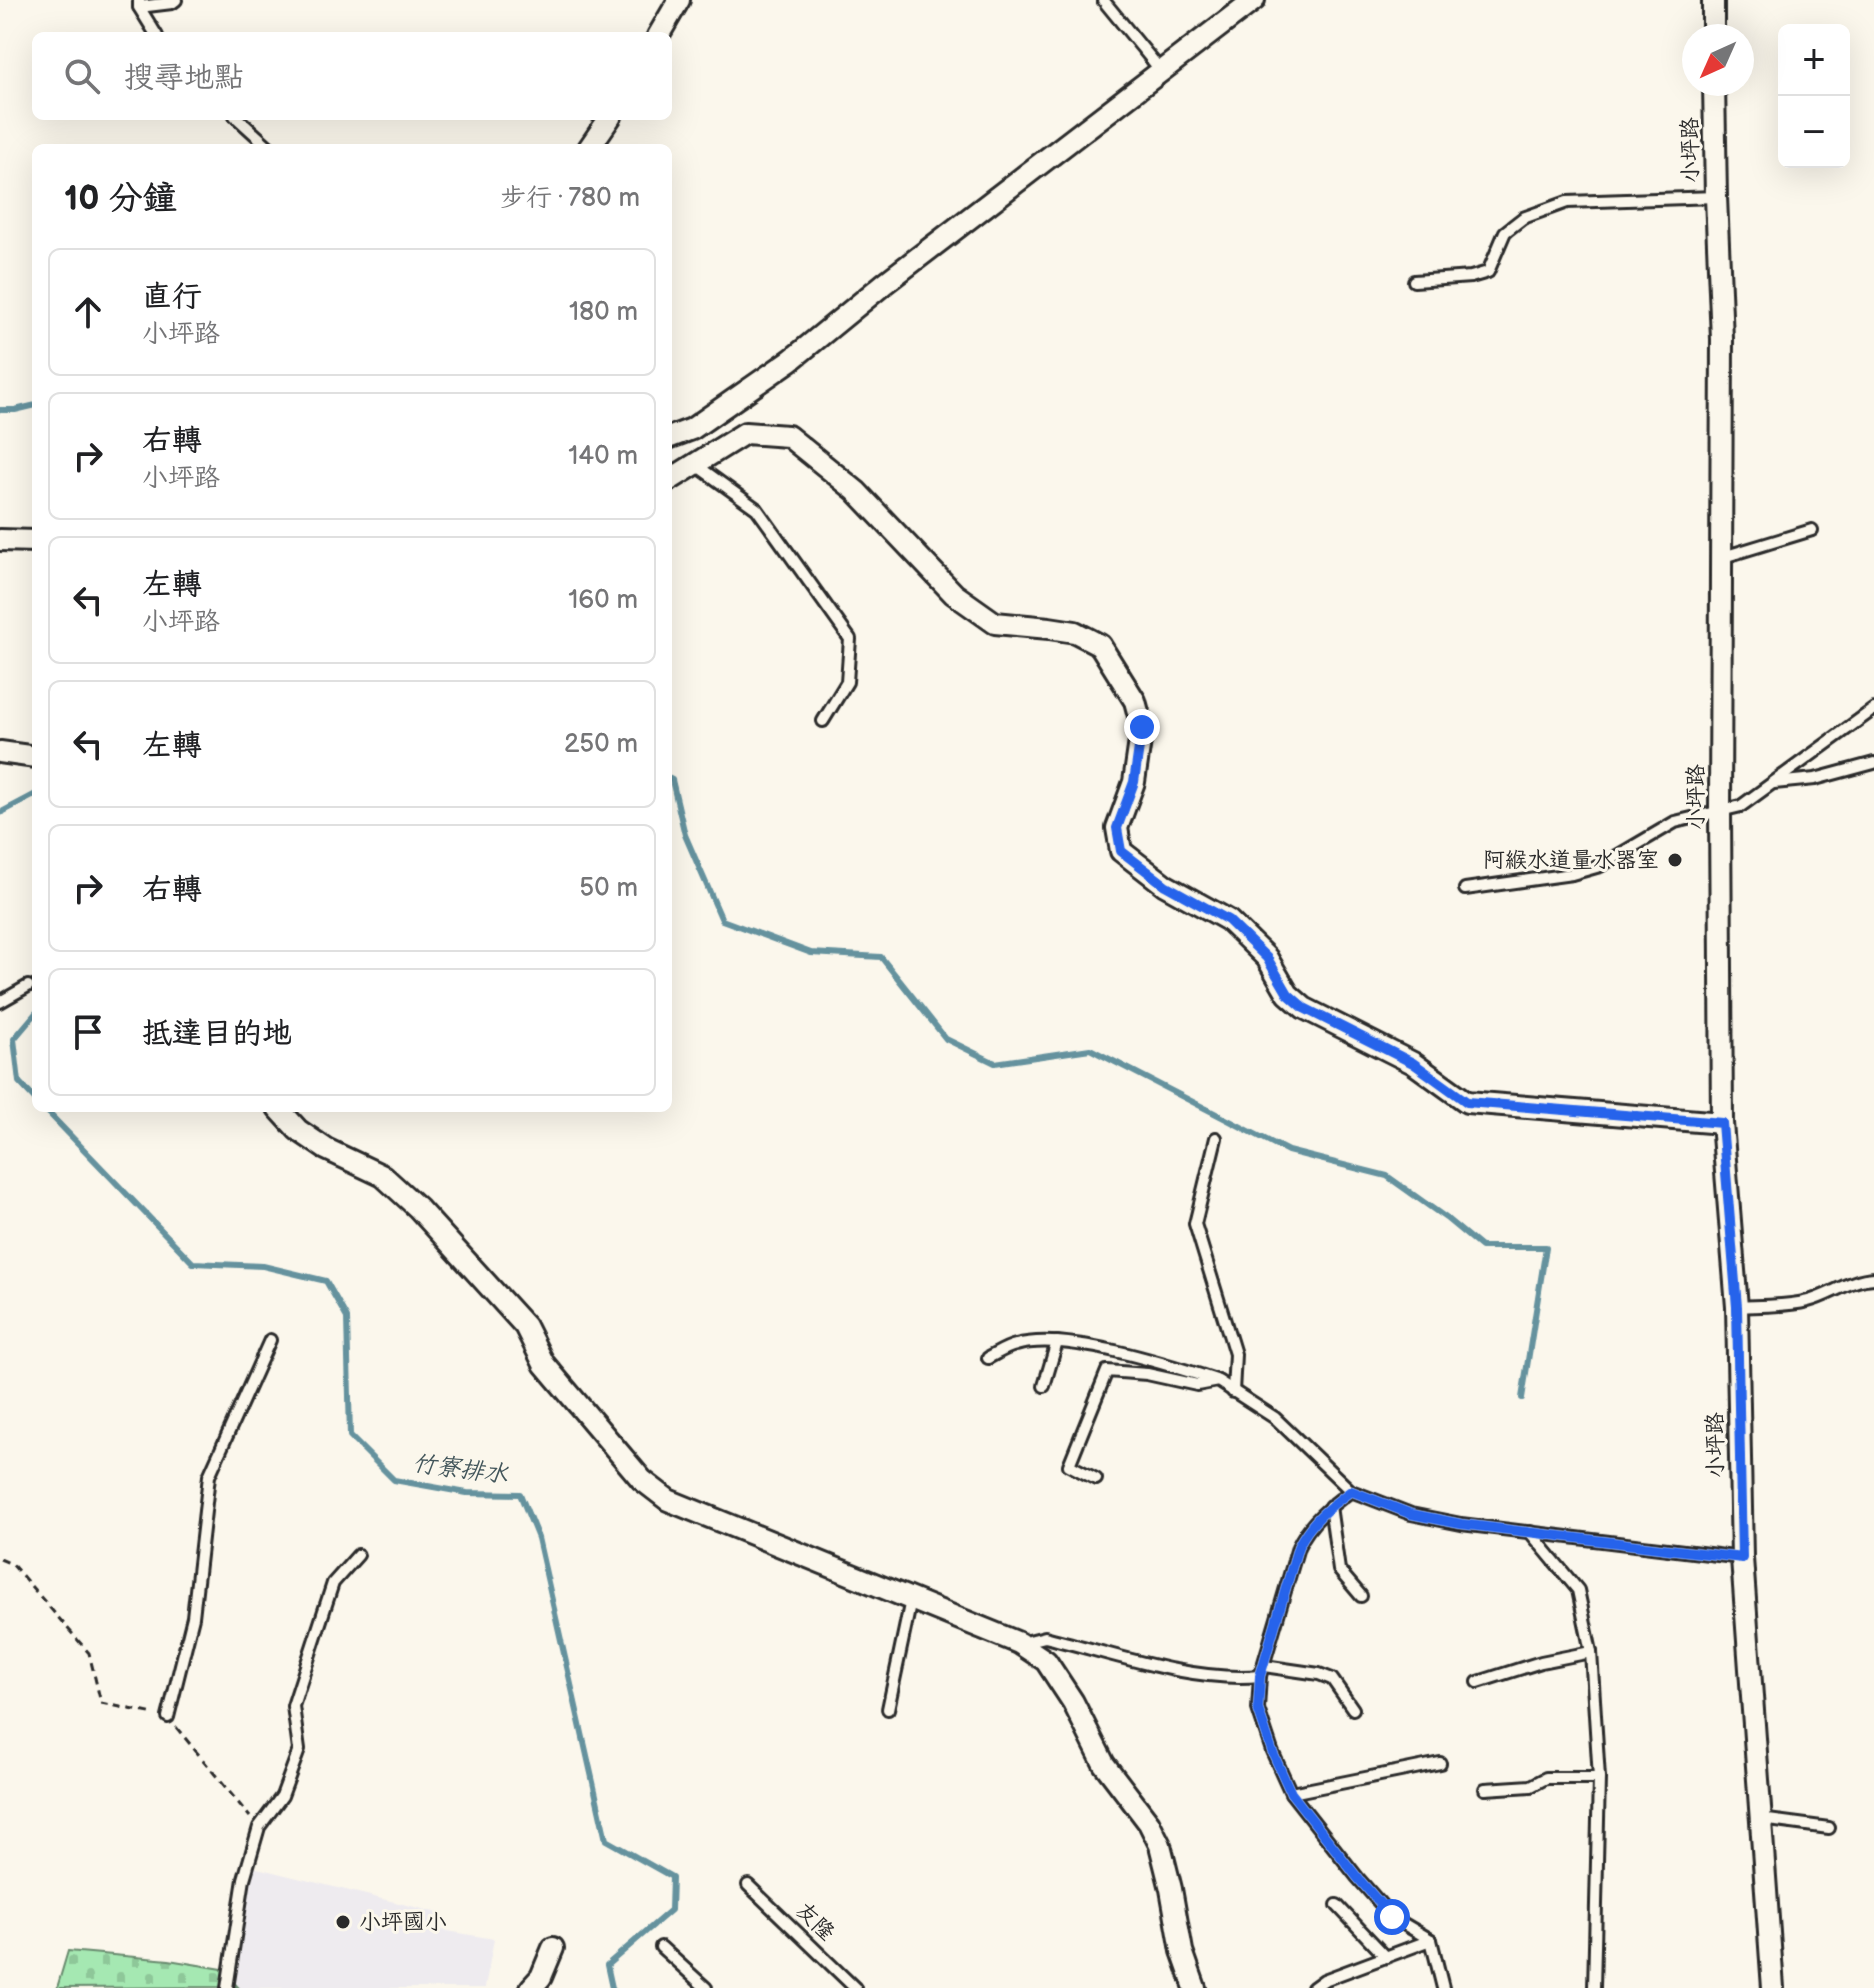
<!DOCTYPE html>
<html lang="zh-TW">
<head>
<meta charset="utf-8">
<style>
	:root { --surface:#fff; --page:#f6f6f6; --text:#202124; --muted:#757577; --line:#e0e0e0 }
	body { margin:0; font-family:"Balsamiq Sans","LXGW WenKai TC",sans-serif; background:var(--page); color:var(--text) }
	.controls { position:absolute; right:24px; top:24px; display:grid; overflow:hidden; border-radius:12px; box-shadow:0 8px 32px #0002 }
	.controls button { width:72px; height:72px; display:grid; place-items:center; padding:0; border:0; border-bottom:2px solid var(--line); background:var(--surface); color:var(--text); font:40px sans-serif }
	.compass { position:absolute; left:1682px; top:24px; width:72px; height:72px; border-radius:50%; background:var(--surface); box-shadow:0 8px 32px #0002; rotate:225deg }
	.stop { position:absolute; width:24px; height:24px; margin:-18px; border:6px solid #2563eb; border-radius:50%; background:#fff }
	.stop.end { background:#2563eb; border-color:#fff; box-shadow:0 2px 8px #0008 }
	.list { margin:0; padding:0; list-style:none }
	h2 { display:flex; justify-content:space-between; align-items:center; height:104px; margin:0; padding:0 32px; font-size:34px }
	h2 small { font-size:26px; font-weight:400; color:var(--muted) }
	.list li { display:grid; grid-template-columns:52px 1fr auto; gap:24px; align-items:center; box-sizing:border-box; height:128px; margin:0 16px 16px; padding:0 16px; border:2px solid var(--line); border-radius:12px }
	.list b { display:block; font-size:30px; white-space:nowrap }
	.list p { margin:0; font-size:26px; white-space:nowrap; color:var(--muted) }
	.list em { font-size:26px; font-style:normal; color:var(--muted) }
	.icon { flex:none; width:44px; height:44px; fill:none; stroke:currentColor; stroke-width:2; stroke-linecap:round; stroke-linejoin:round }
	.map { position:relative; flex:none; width:1874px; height:1988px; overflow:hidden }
	.search { position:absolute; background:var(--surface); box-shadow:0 8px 32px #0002; left:32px; top:32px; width:640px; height:88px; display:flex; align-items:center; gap:20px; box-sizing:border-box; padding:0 28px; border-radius:12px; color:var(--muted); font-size:30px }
	.panel { position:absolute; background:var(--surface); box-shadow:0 8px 32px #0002; left:32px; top:144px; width:640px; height:968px; border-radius:12px }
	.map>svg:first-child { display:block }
	.built { fill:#eeebef }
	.cemetery { fill:url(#cemetery-stones); stroke:#688a6e; stroke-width:2 }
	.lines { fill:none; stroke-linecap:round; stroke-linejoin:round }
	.stream { stroke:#65929e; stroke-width:6 }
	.service-casing { stroke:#2b2b2b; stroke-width:16 }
	.minor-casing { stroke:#2b2b2b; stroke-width:26 }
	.path { stroke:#2b2b2b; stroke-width:3; stroke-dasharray:8 6; stroke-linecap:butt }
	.service { stroke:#fbf7ec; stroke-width:10 }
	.minor { stroke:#fbf7ec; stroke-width:20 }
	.route { stroke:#2563eb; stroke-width:10 }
	.poi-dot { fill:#2b2b2b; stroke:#fbf7ec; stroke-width:3 }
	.labels { text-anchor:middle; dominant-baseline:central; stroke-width:6; stroke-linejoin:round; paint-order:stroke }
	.street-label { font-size:22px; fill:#2b2b2b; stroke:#fbf7ec }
	.poi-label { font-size:22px; fill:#2b2b2b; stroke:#fbf7ec; text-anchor:end }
	.water-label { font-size:24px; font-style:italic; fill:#43565b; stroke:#fbf7ec }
</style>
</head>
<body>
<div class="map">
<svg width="1874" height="1988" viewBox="0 0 1874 1988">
	<defs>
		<pattern id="cemetery-stones" width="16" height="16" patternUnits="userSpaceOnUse" patternTransform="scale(2)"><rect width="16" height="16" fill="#a5e8b2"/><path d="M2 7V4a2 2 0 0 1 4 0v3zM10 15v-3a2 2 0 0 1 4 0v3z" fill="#8ec799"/></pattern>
	</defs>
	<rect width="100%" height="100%" fill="#fbf7ec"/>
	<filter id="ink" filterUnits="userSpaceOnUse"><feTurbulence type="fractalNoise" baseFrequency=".0125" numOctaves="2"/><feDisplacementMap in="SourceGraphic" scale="16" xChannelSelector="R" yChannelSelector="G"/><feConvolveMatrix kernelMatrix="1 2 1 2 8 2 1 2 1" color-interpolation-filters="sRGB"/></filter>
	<g filter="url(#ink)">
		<!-- built -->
		<path class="built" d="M253 1867 443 1914 442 1930 494 1939 485 1988H235Z"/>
		<!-- cemetery -->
		<path class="cemetery" d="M68 1951 169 1960 222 1969 238 1987 57 1988Z"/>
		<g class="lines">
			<!-- stream -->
			<g class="stream">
				<path d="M0 410H15L36 405"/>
				<path d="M668 778 672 780 685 835 722 920 811 953 881 957 946 1039 995 1063 1090 1049 1288 1151 1387 1176 1446 1218 1481 1247H1546L1522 1398"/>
				<path d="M0 813 36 794"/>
				<path d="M36 1013 14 1039 19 1082 36 1100"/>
				<path d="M44 1108 193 1263 263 1266 326 1281 347 1318 350 1436 394 1480 467 1493 520 1494 538 1538 606 1840 672 1877 671 1910 607 1965 612 1988"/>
			</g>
			<!-- service casing -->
			<g class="service-casing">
				<g id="service">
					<path d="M139 0V7L157 36"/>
					<path d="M1103 0 1162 72"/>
					<path d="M139 7 172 3 176 0"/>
					<path d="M235 116 270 148"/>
					<path d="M1414 281 1471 277 1488 272 1505 232 1523 218 1567 202 1716 197"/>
					<path d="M696 465 757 509 850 639 847 682 823 721"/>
					<path d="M1720 558 1812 530"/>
					<path d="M1774 783 1815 779 1874 763"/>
					<path d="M1465 889 1572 874 1600 866 1675 822 1741 806 1874 709"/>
					<path d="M0 1002 28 986"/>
					<path d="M1216 1138 1195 1224 1235 1354 1233 1392"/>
					<path d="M1737 1307C1760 1305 1786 1307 1808 1301 1831 1295 1850 1279 1874 1278"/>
					<path d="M988 1358C996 1354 1006 1347 1016 1345 1065 1331 1167 1364 1216 1380"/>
					<path d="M1044 1386 1057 1342"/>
					<path d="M1096 1479 1069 1465 1107 1371 1147 1374 1197 1385 1218 1381 1275 1418 1351 1491"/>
					<path d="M1330 1506 1339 1570 1361 1596"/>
					<path d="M1530 1532 1578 1590 1591 1652 1599 1778 1594 1988"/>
					<path d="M1021 1643 1045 1637C1111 1653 1193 1683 1260 1676"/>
					<path d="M1264 1666 1319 1674 1332 1679 1353 1709"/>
					<path d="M1478 1682 1541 1662 1591 1652"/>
					<path d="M888 1709 911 1600"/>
					<path d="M168 1717 193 1617 209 1476 270 1340"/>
					<path d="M1485 1789 1531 1786 1546 1778H1599"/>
					<path d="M1291 1793 1440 1763"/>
					<path d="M1761 1819 1829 1828"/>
					<path d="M748 1885 855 1988"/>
					<path d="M1337 1905 1386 1957"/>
					<path d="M661 1947 706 1988"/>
					<path d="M227 1988 244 1879 259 1827 282 1796 299 1750 293 1706 333 1583 358 1555"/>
					<path d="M1313 1988 1324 1980 1431 1940"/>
					<path d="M1443 1988 1431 1940 1392 1917 1357 1877 1291 1793 1272 1751 1258 1709 1260 1676 1298 1547C1310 1522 1329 1507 1351 1491L1411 1514 1461 1524 1742 1558"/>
				</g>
			</g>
			<!-- minor casing -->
			<g class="minor-casing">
				<g id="minor">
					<path d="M1713 0V36"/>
					<path d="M658 36 679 0"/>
					<path d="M1714 84 1716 197 1722 339 1720 811 1722 1123 1737 1307 1742 1558 1773 1988"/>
					<path d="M589 148 611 116"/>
					<path d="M668 438 692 429 791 360 885 283 1254 0"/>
					<path d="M668 481 745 433 788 436 856 491 954 594 995 623 1049 628 1075 632 1100 645 1135 701 1142 727 1134 782 1117 828 1121 851 1165 885 1228 920 1267 958 1288 994 1304 1008 1413 1063 1467 1102 1722 1123"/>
					<path d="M0 540 36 541"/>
					<path d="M0 752 36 757"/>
					<path d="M278 1108 298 1130 326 1149 383 1176 418 1208 525 1326 544 1364 642 1480 668 1500 1019 1643 1046 1661 1073 1702 1104 1764 1149 1823 1160 1845 1171 1889 1182 1951 1195 1988"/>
					<path d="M531 1988 541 1977 553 1948"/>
				</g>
			</g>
			<!-- path -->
			<g class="path">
				<path d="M0 1559 12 1564 89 1653 101 1703 154 1714"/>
				<path d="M176 1727 250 1817"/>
			</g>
			<!-- service -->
			<use href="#service" class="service"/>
			<!-- minor -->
			<use href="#minor" class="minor"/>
		</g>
	</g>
	<g class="lines" filter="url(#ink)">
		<!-- route -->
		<path class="route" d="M1142 727 1134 782 1117 828 1121 851 1165 885 1228 920 1267 958 1288 994 1304 1008 1413 1063 1467 1102 1722 1123 1737 1307 1742 1558 1461 1524 1411 1514 1351 1491C1329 1507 1310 1522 1298 1547L1260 1676 1258 1709 1272 1751 1291 1793 1357 1877 1392 1917"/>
	</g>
	<!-- markers -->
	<g class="poi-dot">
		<circle cx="1675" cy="860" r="8"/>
		<circle cx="343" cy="1922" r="8"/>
	</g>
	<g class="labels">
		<!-- street labels -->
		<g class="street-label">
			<text transform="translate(1691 150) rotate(-91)">小坪路</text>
			<text transform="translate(1696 797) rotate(-90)">小坪路</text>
			<text transform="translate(1716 1445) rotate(-91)">小坪路</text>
			<text transform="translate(815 1922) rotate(44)">友隆</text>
		</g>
		<!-- poi labels -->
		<g class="poi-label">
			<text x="1659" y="860">阿緱水道量水器室</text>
			<text x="359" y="1922" text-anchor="start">小坪國小</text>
		</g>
		<!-- water labels -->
		<g class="water-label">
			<text transform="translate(460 1469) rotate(7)">竹寮排水</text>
		</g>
	</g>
</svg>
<div class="controls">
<button>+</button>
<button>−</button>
</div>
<svg class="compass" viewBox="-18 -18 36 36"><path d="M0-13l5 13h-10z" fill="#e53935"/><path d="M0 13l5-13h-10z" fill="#757577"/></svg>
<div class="stop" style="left:1392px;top:1917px"></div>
<div class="stop end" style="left:1142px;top:727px"></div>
<div class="search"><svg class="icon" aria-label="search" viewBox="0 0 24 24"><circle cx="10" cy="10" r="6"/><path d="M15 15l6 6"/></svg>搜尋地點</div>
<section class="panel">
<h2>10 分鐘<small>步行 · 780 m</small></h2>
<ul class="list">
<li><svg class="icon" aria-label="ahead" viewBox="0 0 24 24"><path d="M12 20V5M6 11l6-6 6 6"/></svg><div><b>直行</b><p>小坪路</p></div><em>180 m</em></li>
<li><svg class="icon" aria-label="right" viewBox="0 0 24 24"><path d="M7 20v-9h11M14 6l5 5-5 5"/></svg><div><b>右轉</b><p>小坪路</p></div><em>140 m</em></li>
<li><svg class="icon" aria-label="left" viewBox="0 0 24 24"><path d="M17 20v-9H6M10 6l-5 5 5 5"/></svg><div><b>左轉</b><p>小坪路</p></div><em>160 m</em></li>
<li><svg class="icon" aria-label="left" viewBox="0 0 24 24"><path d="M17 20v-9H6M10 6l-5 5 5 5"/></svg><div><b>左轉</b></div><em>250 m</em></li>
<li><svg class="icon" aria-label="right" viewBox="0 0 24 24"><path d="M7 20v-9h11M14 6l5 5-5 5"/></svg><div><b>右轉</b></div><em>50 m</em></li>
<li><svg class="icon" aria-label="arrive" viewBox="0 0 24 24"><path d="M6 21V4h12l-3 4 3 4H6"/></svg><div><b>抵達目的地</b></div></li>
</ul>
</section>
</div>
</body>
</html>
